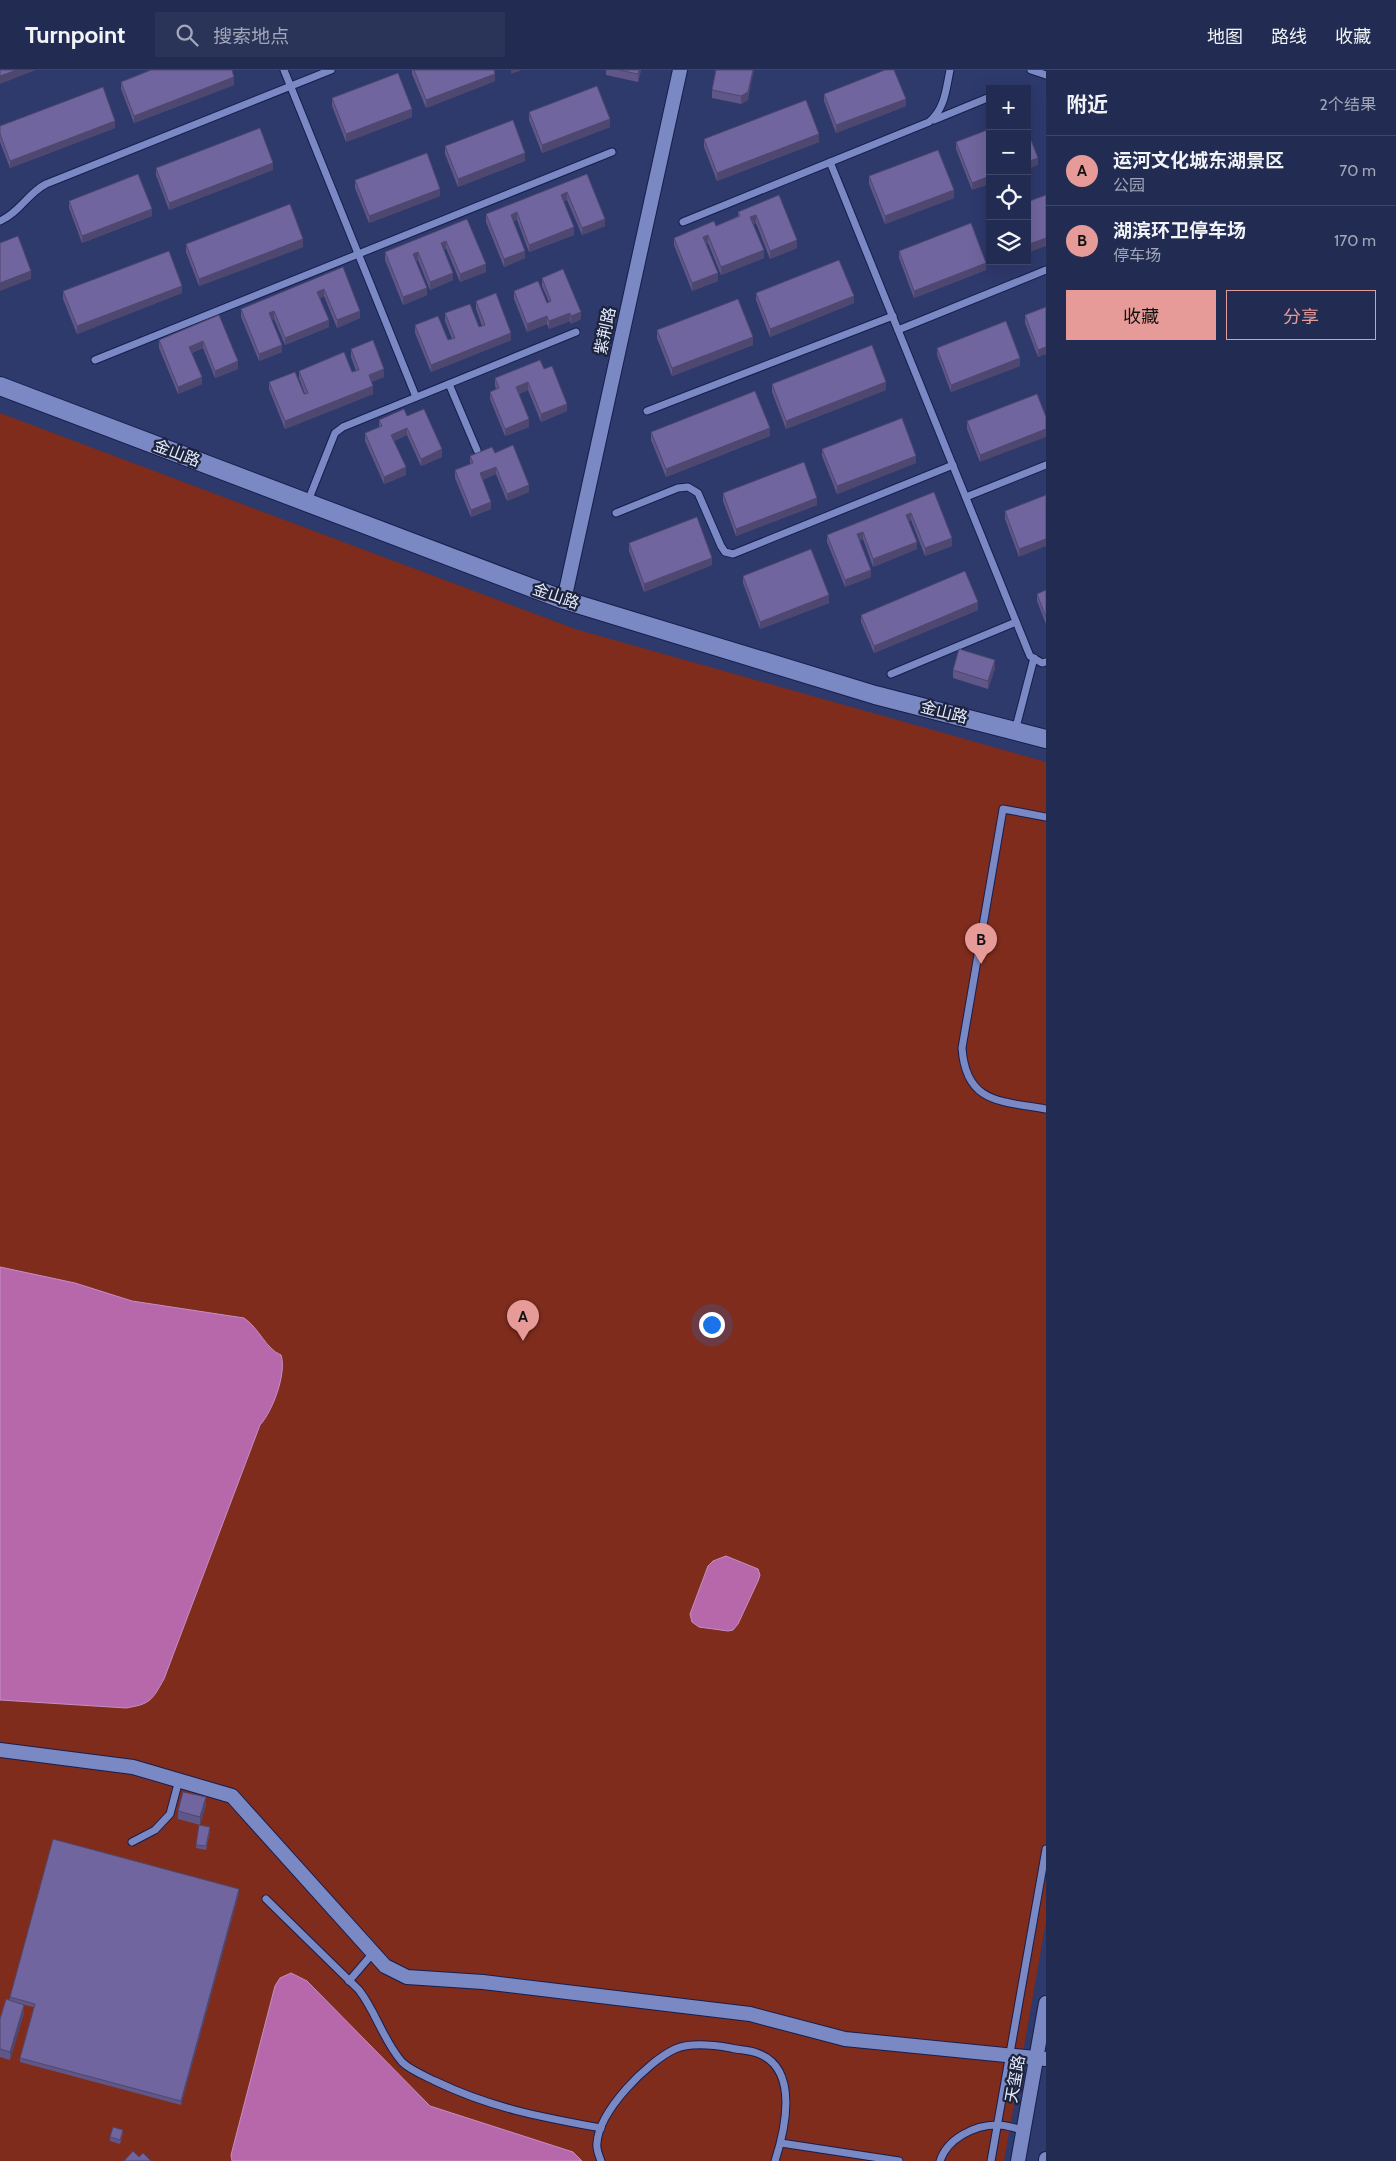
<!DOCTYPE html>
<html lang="zh">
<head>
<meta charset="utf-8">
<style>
	:root { --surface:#222b51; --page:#2a3358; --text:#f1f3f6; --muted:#a2a7b7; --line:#3f4768; --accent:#e69b98 }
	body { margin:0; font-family:Cabin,"Noto Sans SC",sans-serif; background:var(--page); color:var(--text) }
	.controls { position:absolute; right:15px; top:15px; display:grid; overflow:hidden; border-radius:0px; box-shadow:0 5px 20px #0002 }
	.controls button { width:45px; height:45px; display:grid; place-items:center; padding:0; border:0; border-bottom:1px solid var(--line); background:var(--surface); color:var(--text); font:25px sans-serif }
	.you { position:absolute; left:711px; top:1254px; width:18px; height:18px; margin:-12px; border:4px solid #fff; border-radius:50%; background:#1a73e8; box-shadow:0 0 0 8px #1a73e833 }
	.badge { display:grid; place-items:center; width:32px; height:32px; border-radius:50%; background:var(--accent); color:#111; font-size:16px; font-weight:700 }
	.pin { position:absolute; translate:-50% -41px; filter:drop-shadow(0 1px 2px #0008) }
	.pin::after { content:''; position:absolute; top:26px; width:18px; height:15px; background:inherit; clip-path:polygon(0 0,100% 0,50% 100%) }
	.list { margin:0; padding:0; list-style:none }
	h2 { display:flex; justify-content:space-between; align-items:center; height:65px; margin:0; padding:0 20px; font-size:21px }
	h2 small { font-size:16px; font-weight:400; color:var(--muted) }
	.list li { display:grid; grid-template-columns:32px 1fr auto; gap:15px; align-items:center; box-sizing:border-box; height:70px; padding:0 20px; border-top:1px solid var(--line) }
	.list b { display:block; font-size:19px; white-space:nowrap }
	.list p { margin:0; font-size:16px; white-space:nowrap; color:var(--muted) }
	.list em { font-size:16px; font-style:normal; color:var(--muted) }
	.actions { display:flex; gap:10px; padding:15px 20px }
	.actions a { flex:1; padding:11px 0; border:1px solid var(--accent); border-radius:0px; text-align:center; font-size:18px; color:var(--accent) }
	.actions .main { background:var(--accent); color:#111 }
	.icon { flex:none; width:28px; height:28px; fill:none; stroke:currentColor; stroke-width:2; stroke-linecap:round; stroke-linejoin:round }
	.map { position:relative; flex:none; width:1046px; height:2091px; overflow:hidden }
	header { display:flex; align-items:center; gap:30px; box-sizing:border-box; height:70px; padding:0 25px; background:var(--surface); border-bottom:1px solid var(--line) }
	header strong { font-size:24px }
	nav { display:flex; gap:28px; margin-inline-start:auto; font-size:18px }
	.search { width:350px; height:45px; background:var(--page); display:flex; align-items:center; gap:12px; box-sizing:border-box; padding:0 18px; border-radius:0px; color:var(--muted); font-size:19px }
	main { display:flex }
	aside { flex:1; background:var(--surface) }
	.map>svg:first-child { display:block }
	.green { fill:#7f2c1d }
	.water { fill:#b668ab; stroke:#c48fc4 }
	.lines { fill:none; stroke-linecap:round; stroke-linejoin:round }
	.service-casing { stroke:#171e4f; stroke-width:9 }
	.minor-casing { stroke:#171e4f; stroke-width:16 }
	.tertiary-casing { stroke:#171e4f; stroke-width:20 }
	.service { stroke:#7a89c3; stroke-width:7 }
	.minor { stroke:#7a89c3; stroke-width:14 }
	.tertiary { stroke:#7a89c3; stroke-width:18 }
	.wall { fill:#605788 }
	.shaded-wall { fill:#4e476f }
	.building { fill:#70659e; stroke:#4e476f }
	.labels { text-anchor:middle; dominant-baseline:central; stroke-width:4.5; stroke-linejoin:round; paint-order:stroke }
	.street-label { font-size:16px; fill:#e5ebfe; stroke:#1d233a }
</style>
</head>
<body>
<header>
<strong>Turnpoint</strong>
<div class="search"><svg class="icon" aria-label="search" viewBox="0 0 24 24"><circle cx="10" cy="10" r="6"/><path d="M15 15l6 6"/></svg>搜索地点</div>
<nav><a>地图</a><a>路线</a><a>收藏</a></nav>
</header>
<main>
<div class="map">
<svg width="1046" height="2091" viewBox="0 0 1046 2091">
	<rect width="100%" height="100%" fill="#2e396c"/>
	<!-- green -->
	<path class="green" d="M0 343 575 559 1046 692V1851L1004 2091H0Z"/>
	<!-- water -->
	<g class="water">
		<path d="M0 1197 75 1213 132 1231 244 1248C259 1258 266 1279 281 1285 287 1302 273 1341 260 1355L164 1609C152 1630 151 1634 126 1638L0 1630Z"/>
		<path d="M726 1486 758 1499 760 1505 758 1511 738 1554 733 1560 728 1561 699 1557 692 1552 690 1544 708 1496 713 1491Z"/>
		<path d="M291 1903 307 1911 430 2036 573 2082 582 2091H232L231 2085 275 1916 280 1908Z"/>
	</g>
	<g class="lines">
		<!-- service casing -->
		<g class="service-casing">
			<g id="service">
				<path d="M284 0 416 327"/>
				<path d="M1031 0 1046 5"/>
				<path d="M934 50 990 27"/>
				<path d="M830 92 1030 586 1042 593 1046 592"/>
				<path d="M0 151C19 143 28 123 46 114L331 0"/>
				<path d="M683 152 929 52C945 39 946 19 950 0"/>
				<path d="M898 260 1046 200"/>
				<path d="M95 290 612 82"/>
				<path d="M449 314 477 380"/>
				<path d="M647 341 893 246"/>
				<path d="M966 427 1046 395"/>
				<path d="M308 431 335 363 343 357 576 262"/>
				<path d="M616 443 678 418 688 417 698 423 721 476 725 482 733 484 953 395"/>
				<path d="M891 604 1016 552"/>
				<path d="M1015 661 1034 588"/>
				<path d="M1046 747 1003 739 962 978C966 1034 1001 1031 1046 1039"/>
				<path d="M132 1772 155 1760 170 1744 179 1710"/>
				<path d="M266 1829 359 1920C376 1942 383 1970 402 1992 410 2000 425 2006 435 2011 491 2038 541 2047 601 2058"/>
				<path d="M349 1911 373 1883"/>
				<path d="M781 2073 899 2091"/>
				<path d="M601 2091C599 2086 596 2078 597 2073 599 2041 647 1992 675 1979 691 1972 714 1975 731 1978 739 1980 749 1980 757 1983 800 1998 785 2060 775 2091"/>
				<path d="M940 2091C947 2069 974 2055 997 2055 1005 2054 1015 2059 1024 2060"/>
				<path d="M991 2091 1046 1779"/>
			</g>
		</g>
		<!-- minor casing -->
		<g class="minor-casing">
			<g id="minor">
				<path d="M564 530 680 0"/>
				<path d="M0 1680 133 1697 232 1726 385 1896 407 1907 483 1912 750 1944 845 1969 1046 1989"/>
				<path d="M1018 2091 1046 1933"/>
				<path d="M1046 2091V2089"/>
			</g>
		</g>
		<!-- tertiary casing -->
		<g class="tertiary-casing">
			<path id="tertiary" d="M0 316 564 530 875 625 1046 669"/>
		</g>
		<!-- service -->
		<use href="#service" class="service"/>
		<!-- minor -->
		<use href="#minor" class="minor"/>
		<!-- tertiary -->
		<use href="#tertiary" class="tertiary"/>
	</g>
	<!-- wall -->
	<g class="wall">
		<path d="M412 0H494L495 11 426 38 412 4Z"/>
		<path d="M606 0H641L638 12 606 5Z"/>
		<path d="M716 0 748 30 741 34 712 28V20Z"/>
		<path d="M121 12 234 15 134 53 121 19Z"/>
		<path d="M824 24 906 36 836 63 824 31Z"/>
		<path d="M332 28 412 47 346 72 332 36Z"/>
		<path d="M529 42 610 57 542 83 529 50Z"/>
		<path d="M0 56 115 58 10 98 0 72Z"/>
		<path d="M990 59 972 120 956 79V72Z"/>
		<path d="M704 69 819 72 717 111 704 77Z"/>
		<path d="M445 76 525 91 458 117 445 84Z"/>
		<path d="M156 98 273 100 169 140 156 105Z"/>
		<path d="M587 104 605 156 582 165 567 130 564 131 574 165 529 182 517 150 513 151 525 188 504 197 486 152V144Z"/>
		<path d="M869 106 954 128 885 154 869 114Z"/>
		<path d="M355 110 440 126 369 153 355 118Z"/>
		<path d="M779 125 797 178 770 189 756 153 753 154 764 188 721 205 708 173 706 174 718 211 692 221 674 175V168L716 156 738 146V142Z"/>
		<path d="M69 131 152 146 82 173 69 138Z"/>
		<path d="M990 147V161L987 155V148Z"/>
		<path d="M467 149 486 202 460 212 446 178 444 180 453 210 430 220 418 190 416 191 427 225 403 235 385 190V182Z"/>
		<path d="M186 174 303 177 199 216 186 182Z"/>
		<path d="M899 181 986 200 914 228 899 188Z"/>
		<path d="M343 197 360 248 337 258 324 226 320 228 329 257 285 275 274 249 271 250 282 282 259 291 241 247V239Z"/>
		<path d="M542 208 581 249 571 254 570 251 549 259 547 254 527 262 514 229V221L547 233 549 232 542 216Z"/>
		<path d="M63 221 182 223 77 264 63 229Z"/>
		<path d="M756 223 854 233 770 267 756 230Z"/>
		<path d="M476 231 511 270 431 302 415 263V255L448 270 452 269 445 251V243L479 257 482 256 476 239Z"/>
		<path d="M1046 237V284L1038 287 1025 253V245Z"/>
		<path d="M219 245 238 299 215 308 203 278 192 283 202 314 178 324 159 278V270Z"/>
		<path d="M657 260 753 275 672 306 657 268Z"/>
		<path d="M937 278 1020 296 951 322 937 285Z"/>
		<path d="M351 279 384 307 371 312 373 324 285 359 269 319V312L304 324H305L299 308V301L352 302 356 301 351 287Z"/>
		<path d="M544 299 567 341 541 352 528 320 519 324 529 357 505 366 490 329V322L496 319 495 316V308Z"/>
		<path d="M772 314 886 320 786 359 772 322Z"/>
		<path d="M407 346 442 387 421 396 407 365 394 371 406 405 384 414 365 371V363L379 357V350Z"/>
		<path d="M1046 347 980 392 967 359V351Z"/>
		<path d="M651 362 770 366 666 407 651 370Z"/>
		<path d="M822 379 916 393 837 424 822 386Z"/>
		<path d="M495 383 529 422 507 431 496 404 482 410 491 439 471 447 455 408V400L470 394V386Z"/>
		<path d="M934 422 952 476 925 486 911 450 909 451 917 479 873 497 863 469 859 471 871 507 845 517 827 472V465Z"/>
		<path d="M723 423 817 435 736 466 723 431Z"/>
		<path d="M1046 425 1019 487 1005 449V441Z"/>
		<path d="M629 473 712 495 644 522 629 481Z"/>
		<path d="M743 506 829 533 760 559 743 513Z"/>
		<path d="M1046 520V554L1037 531V524Z"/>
		<path d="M978 540 874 583 861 552V545Z"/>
		<path d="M995 598 988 619 953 608V600Z"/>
		<path d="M206 1735 200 1755 178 1749V1741Z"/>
		<path d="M210 1761 206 1780 196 1778V1775Z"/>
		<path d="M239 1823 181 2035 20 1992V1988L34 1937 20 1934 24 1943 10 1990 0 1987V1949L10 1931V1927Z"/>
		<path d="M123 2063 120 2074 110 2071V2067Z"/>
	</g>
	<!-- shaded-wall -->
	<g class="shaded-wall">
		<path d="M17 0H36L0 14V6Z"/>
		<path d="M511 0H522L511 4Z"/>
		<path d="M639 0H641L638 12V4Z"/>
		<path d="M753 0H754L748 30 741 34V26Z"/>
		<path d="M495 4V11L426 38V30Z"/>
		<path d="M234 7V15L134 53V46Z"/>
		<path d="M906 29V36L836 63V55Z"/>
		<path d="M412 39V47L346 72V64Z"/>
		<path d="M610 49V57L542 83V75Z"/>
		<path d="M115 51V58L10 98V91Z"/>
		<path d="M819 64V72L717 111V103Z"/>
		<path d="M525 83V91L458 117V109Z"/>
		<path d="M1038 88V95L1027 99V92Z"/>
		<path d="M273 93V100L169 140V133Z"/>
		<path d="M990 106V114L972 120V113Z"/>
		<path d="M440 119V126L369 153V146Z"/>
		<path d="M954 120V128L885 154V146Z"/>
		<path d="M567 122V130L561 132V125Z"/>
		<path d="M152 139V146L82 173V166Z"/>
		<path d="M517 142V150L511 152V145Z"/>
		<path d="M756 145V153L750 155V147Z"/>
		<path d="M605 149V156L582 165V158Z"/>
		<path d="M574 157V165L529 182V175Z"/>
		<path d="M708 165V173L703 175V167Z"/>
		<path d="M1046 168V176L1027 183V175Z"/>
		<path d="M303 169V177L199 216V209Z"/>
		<path d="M797 170V178L770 189V181Z"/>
		<path d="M446 171V178L441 181V173Z"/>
		<path d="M764 180V188L721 205V197Z"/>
		<path d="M525 181V188L504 197V189Z"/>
		<path d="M418 182V190L413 192V184Z"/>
		<path d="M986 193V200L914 228V221Z"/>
		<path d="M486 194V202L460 212V204Z"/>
		<path d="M31 201V209L0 221V213Z"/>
		<path d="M453 203V210L430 220V212Z"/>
		<path d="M718 203V211L692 221V213Z"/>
		<path d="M182 216V223L77 264V256Z"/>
		<path d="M427 218V225L403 235V227Z"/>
		<path d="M324 219V226L317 229V222Z"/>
		<path d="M854 226V233L770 267V259Z"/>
		<path d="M274 241V249L269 251V243Z"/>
		<path d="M360 241V248L337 258V250Z"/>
		<path d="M581 242V249L571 254V246Z"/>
		<path d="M570 243V251L549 259V251Z"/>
		<path d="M547 246V254L527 262V254Z"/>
		<path d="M329 250V257L285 275V268Z"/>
		<path d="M511 263V270L431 302V295Z"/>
		<path d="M753 267V275L672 306V298Z"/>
		<path d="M203 271V278L189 284V277Z"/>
		<path d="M282 275V282L259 291V284Z"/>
		<path d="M1046 277V284L1038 287V280Z"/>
		<path d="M1020 288V296L951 322V315Z"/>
		<path d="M238 291V299L215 308V301Z"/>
		<path d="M384 299V307L369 313V305Z"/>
		<path d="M202 307V314L178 324V317Z"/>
		<path d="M528 312V320L516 325V317Z"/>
		<path d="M886 312V320L786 359V351Z"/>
		<path d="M373 316V324L285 359V351Z"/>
		<path d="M567 334V341L541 352V344Z"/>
		<path d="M529 349V357L505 366V359Z"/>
		<path d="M407 358V365L391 372V365Z"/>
		<path d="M770 358V366L666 407V399Z"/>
		<path d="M1046 359V367L980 392V385Z"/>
		<path d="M442 379V387L421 396V389Z"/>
		<path d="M916 386V393L837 424V416Z"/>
		<path d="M406 397V405L384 414V407Z"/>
		<path d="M496 397V404L480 411V403Z"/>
		<path d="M529 415V422L507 431V424Z"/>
		<path d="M817 428V435L736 466V459Z"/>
		<path d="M491 432V439L471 447V440Z"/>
		<path d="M911 443V450L906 452V445Z"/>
		<path d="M863 462V469L857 472V464Z"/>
		<path d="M952 468V476L925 486V478Z"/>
		<path d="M1046 469V476L1019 487V479Z"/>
		<path d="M917 472V479L873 497V489Z"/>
		<path d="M712 488V495L644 522V514Z"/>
		<path d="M871 500V507L845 517V510Z"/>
		<path d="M829 525V533L760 559V552Z"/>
		<path d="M978 532V540L874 583V576Z"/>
		<path d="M995 590V598L988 619V611Z"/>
		<path d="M206 1727V1735L200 1755V1747Z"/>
		<path d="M239 1819V1823L181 2035V2031Z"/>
		<path d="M24 1935V1943L10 1990V1982Z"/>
	</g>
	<!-- building -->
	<g class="building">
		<path d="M0 0H17L0 6Z"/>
		<path d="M151 0H232L234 7 134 46 121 12Z"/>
		<path d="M414 0H494L495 4 426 30Z"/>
		<path d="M619 0H639L638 4Z"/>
		<path d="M716 0H753L748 22 741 26 712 20Z"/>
		<path d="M885 0H894L906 29 836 55 824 24Z"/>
		<path d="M398 3 412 39 346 64 332 28Z"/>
		<path d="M597 16 610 49 542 75 529 42Z"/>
		<path d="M103 17 115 51 10 91 0 64V56Z"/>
		<path d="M806 30 819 64 717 103 704 69Z"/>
		<path d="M513 50 525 83 458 109 445 76Z"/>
		<path d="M260 58 273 93 169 133 156 98Z"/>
		<path d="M990 59V106L972 113 956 72Z"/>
		<path d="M1027 60 1038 88 1027 92Z"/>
		<path d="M938 80 954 120 885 146 869 106Z"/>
		<path d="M427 83 440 119 369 146 355 110Z"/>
		<path d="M138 104 152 139 82 166 69 131Z"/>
		<path d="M587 104 605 149 582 158 567 122 561 125 574 157 529 175 517 142 511 145 525 181 504 189 486 144Z"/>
		<path d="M779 125 797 170 770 181 756 145 750 147 764 180 721 197 708 165 703 167 718 203 692 213 674 168 714 151 716 156 740 146 738 142Z"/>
		<path d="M1046 125V168L1027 175V132Z"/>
		<path d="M290 134 303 169 199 209 186 174Z"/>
		<path d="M990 147V154L987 148Z"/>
		<path d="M467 149 486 194 460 204 446 171 441 173 453 203 430 212 418 182 413 184 427 218 403 227 385 182Z"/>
		<path d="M971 153 986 193 914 221 899 181Z"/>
		<path d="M18 166 31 201 0 213V173Z"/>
		<path d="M169 181 182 216 77 256 63 221Z"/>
		<path d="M839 190 854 226 770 259 756 223Z"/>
		<path d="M343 197 360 241 337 250 324 219 317 222 329 250 285 268 274 241 269 243 282 275 259 284 241 239Z"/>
		<path d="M563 199 581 242 571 246 570 243 549 251 547 246 527 254 514 221 538 211 547 233 551 231 542 208Z"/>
		<path d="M496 223 511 263 431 295 415 255 438 246 448 270 455 268 445 243 470 234 479 257 485 255 476 231Z"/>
		<path d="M738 229 753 267 672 298 657 260Z"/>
		<path d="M1046 237V277L1038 280 1025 245Z"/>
		<path d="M219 245 238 291 215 301 203 271 189 277 202 307 178 317 159 270Z"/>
		<path d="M1006 251 1020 288 951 315 937 278Z"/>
		<path d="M373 270 384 299 369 305 373 316 285 351 269 312 295 302 304 324 308 323 299 301 344 282 352 302 359 300 351 279Z"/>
		<path d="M872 275 886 312 786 351 772 314Z"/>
		<path d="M540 290 544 299 552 296 567 334 541 344 528 312 516 317 529 349 505 359 490 322 499 318 495 308Z"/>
		<path d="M755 321 770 358 666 399 651 362Z"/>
		<path d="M1037 324 1046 347V359L980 385 967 351Z"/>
		<path d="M404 339 407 346 424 339 442 379 421 389 407 358 391 365 406 397 384 407 365 363 382 356 379 350Z"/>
		<path d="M902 348 916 386 837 416 822 379Z"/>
		<path d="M513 375 529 415 507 424 496 397 480 403 491 432 471 440 455 400 473 393 470 386 492 377 495 383Z"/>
		<path d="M804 392 817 428 736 459 723 423Z"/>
		<path d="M934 422 952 468 925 478 911 443 906 445 917 472 873 489 863 462 857 464 871 500 845 510 827 465Z"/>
		<path d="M1046 425V469L1019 479 1005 441Z"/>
		<path d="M697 447 712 488 644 514 629 473Z"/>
		<path d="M811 479 829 525 760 552 743 506Z"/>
		<path d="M965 501 978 532 874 576 861 545Z"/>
		<path d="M1046 520V547L1037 524Z"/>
		<path d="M959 579 995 590 988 611 953 600Z"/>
		<path d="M183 1722 206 1727 200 1747 178 1741Z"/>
		<path d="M199 1755 210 1757 206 1776 196 1775Z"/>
		<path d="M53 1769 239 1819 181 2031 20 1988 35 1934 10 1927Z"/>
		<path d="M6 1929 24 1935 10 1982 0 1979V1949Z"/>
		<path d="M113 2057 123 2060 120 2070 110 2067Z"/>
		<path d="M133 2081 139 2087 143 2083 151 2091H124Z"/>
	</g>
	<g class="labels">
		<!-- street labels -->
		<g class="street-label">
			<text transform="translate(605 261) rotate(-78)">紫荆路</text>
			<text transform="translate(177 383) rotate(21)">金山路</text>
			<text transform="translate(556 526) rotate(19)">金山路</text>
			<text transform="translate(944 642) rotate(14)">金山路</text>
			<text transform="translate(1015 2009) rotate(-80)">天玺路</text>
		</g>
	</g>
</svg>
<div class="controls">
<button>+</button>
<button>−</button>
<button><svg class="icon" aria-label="locate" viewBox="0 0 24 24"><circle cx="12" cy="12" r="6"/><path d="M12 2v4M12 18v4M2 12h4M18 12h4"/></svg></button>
<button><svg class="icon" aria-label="layers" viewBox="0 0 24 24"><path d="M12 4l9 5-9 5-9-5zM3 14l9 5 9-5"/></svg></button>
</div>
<div class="you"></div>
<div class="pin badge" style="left:523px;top:1271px">A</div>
<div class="pin badge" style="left:981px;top:894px">B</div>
</div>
<aside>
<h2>附近<small>2个结果</small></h2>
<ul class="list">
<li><span class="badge">A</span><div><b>运河文化城东湖景区</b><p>公园</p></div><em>70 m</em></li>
<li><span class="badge">B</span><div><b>湖滨环卫停车场</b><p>停车场</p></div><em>170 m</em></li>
</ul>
<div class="actions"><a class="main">收藏</a><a>分享</a></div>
</aside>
</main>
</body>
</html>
